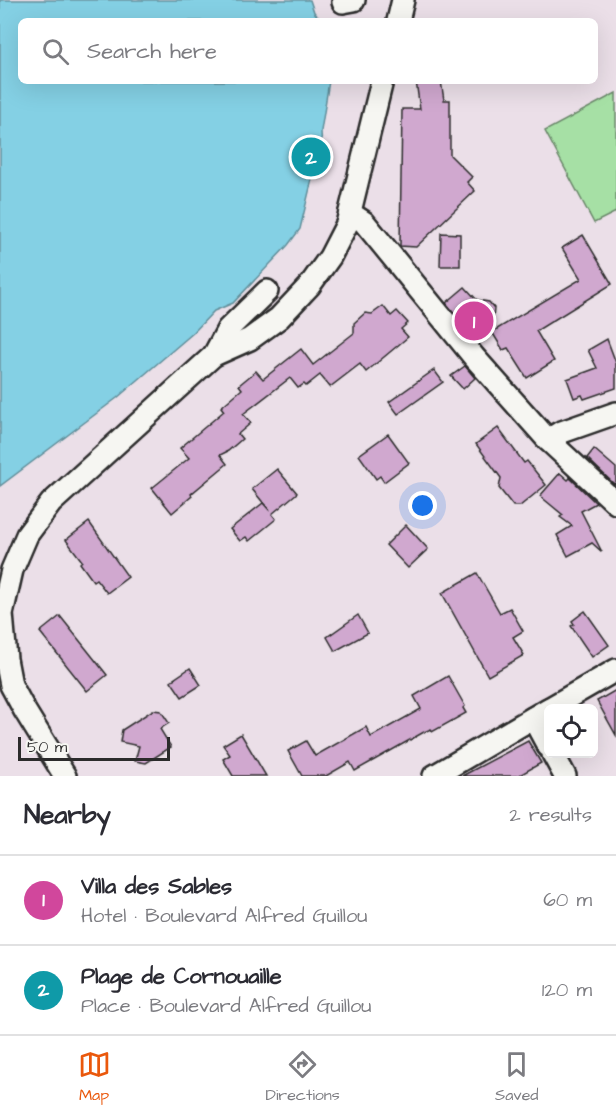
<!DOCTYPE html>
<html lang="en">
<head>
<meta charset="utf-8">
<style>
	:root { --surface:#fff; --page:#f7f7f7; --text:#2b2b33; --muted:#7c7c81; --line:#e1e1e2; --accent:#ea580c }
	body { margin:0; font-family:"Architects Daughter",sans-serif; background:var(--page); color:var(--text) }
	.controls { position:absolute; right:18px; bottom:18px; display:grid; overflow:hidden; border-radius:9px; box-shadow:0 6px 24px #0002 }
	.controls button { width:54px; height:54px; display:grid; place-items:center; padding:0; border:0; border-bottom:2px solid var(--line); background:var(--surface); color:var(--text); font:30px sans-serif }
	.scale { position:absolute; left:18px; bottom:15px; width:152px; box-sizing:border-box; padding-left:6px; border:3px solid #2b2b2b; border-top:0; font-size:16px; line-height:21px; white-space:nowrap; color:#2b2b2b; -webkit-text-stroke:4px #f6f6f2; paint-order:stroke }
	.you { position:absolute; left:423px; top:506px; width:21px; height:21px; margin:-15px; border:4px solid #fff; border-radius:50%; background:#1a73e8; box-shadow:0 0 0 9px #1a73e833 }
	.badge { display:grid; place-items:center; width:39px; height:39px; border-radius:50%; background:var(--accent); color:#fff; font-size:20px; font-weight:700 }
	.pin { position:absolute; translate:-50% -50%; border:3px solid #fff; box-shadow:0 2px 6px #0006 }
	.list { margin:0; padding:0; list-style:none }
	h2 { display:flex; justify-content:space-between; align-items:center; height:78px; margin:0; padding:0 24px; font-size:26px }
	h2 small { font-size:20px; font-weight:400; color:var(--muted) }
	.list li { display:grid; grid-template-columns:39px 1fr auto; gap:18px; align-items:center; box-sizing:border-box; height:90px; padding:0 24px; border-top:2px solid var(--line) }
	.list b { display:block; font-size:22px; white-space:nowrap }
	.list p { margin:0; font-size:20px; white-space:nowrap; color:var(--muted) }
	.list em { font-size:20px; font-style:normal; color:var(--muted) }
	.icon { flex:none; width:33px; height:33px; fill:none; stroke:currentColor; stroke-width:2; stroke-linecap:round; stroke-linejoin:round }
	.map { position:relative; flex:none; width:616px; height:776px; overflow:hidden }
	.search { position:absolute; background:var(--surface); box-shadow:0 6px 24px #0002; left:18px; right:18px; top:18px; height:66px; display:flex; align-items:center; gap:15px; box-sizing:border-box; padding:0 21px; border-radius:9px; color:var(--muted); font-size:22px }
	.sheet { height:258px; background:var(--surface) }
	nav { display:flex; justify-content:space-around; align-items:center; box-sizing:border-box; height:84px; border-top:2px solid var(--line); background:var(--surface); font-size:16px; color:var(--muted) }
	nav a { display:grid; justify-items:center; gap:3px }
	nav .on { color:var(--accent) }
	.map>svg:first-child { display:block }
	.green { fill:#a6e0a5; stroke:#688668; stroke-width:1.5 }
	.water { fill:#84d0e4; stroke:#608e9a; stroke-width:1.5 }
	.building { fill:#d0a8cf; stroke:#2b2b2b; stroke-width:1.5 }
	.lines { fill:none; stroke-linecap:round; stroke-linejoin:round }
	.minor-casing { stroke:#2b2b2b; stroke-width:26 }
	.minor { stroke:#f6f6f2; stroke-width:21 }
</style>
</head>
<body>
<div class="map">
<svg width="616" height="776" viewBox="0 0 616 776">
	<rect width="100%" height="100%" fill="#ebdfe8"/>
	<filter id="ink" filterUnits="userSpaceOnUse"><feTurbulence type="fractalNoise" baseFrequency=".0167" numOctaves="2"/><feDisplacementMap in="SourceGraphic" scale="12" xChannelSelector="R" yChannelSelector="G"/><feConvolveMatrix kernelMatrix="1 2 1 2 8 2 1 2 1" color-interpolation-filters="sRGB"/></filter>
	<g filter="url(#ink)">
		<!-- green -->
		<path class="green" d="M616 93V212L594 223 545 131Z"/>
		<!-- water -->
		<path class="water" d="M0 0H310L314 12 322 21H21V81H329L321 131 322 153 314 171 300 229 288 245 233 303 214 311 193 333 117 398 0 486Z"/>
		<!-- building -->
		<g class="building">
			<path d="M416 81H441L444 100H450V155L472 177 467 182 475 191 416 247 400 246 402 109H420Z"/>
			<path d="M441 233 460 234V266H440Z"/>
			<path d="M583 235 612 284 536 331 554 361 527 378 508 348 503 350 492 332 581 279 562 248Z"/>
			<path d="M465 287 477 300 489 302 494 308 492 331 479 342 446 303Z"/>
			<path d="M383 306 391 316 397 311 408 323 401 329 408 337 366 372 360 364 330 387 320 375 306 386 304 384 298 388 290 378 243 414 251 423 238 434 242 439 228 451 220 455 227 464 191 494 192 496 172 513 152 488 189 458 180 448 224 411 221 407 242 389 239 385 256 371 263 379 301 349 313 365 354 333V323L365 313 372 314Z"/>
			<path d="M607 339 616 363V388L584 399 582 395 574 398 567 379 597 368 588 350Z"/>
			<path d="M465 366 475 378 463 389 451 376Z"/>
			<path d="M434 370 443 382 398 414 389 402Z"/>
			<path d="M498 428 524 463 527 461 546 485 520 506H513L499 488 501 478 476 444Z"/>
			<path d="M388 434 409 463 384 482 380 476 376 479 359 455Z"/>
			<path d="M594 449 616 468V483L614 484 587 458Z"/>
			<path d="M277 469 297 493 272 514 276 519 249 541 246 537 240 541 230 529 263 503 270 511 252 489Z"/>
			<path d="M560 473 568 480 570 478 596 503 581 511 602 552 592 543 568 556 557 535 572 526 560 517 563 515 540 496Z"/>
			<path d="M89 522 128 577 107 593 96 579 93 581 80 563 82 561 66 540Z"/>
			<path d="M406 525 428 549 408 568 386 545Z"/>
			<path d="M477 573 500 613 510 608 523 631 513 637 524 655 488 676 442 593Z"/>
			<path d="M585 611 609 645 592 657 571 626 574 624 572 621Z"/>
			<path d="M358 615 368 633 335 651 327 637Z"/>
			<path d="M60 616 107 675 87 691 40 632Z"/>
			<path d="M190 668 201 685 182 697 171 681Z"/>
			<path d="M448 676 465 706 463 708 466 713 432 732 431 729 424 732 355 771 350 762 326 776H302L288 751 306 741 315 756 366 727 371 737 421 709 414 696Z"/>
			<path d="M616 690V735L597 701Z"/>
			<path d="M153 710 161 711 169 723 160 729 171 747 146 763 135 761 139 746 120 742 122 730Z"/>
			<path d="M241 734 266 776H233L223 759 230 755 223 745Z"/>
			<path d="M528 741 541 763 518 776H462Z"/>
		</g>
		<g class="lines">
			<!-- minor casing -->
			<g class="minor-casing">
				<g id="minor">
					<path d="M343 2 354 0"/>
					<path d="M398 21 403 0"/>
					<path d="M350 213 364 222 474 357 548 440 616 503"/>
					<path d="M214 355 228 329 267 291"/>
					<path d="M548 440 559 433 616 413"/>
					<path d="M550 708 616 670"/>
					<path d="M533 718 548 746"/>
					<path d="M553 754 565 776"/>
					<path d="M65 776 25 711 11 685 6 659 2 614 12 570 27 535 51 503 214 355 250 339 279 318 310 285 330 257 347 224 382 81"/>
					<path d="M434 776 548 709"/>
				</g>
			</g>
			<!-- minor -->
			<use href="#minor" class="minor"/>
		</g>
	</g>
</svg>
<div class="controls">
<button><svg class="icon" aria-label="locate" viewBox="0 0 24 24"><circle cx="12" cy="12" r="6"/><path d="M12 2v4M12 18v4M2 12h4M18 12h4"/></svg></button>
</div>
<div class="scale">50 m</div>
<div class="you"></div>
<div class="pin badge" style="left:474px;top:321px;background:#d1479c">1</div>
<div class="pin badge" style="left:311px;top:157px;background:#0f9aa8">2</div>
<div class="search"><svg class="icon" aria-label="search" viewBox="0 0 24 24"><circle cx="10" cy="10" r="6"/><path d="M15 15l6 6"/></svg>Search here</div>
</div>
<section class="sheet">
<h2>Nearby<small>2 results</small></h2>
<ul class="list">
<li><span class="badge" style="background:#d1479c">1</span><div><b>Villa des Sables</b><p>Hotel · Boulevard Alfred Guillou</p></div><em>60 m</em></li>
<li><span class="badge" style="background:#0f9aa8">2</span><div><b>Plage de Cornouaille</b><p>Place · Boulevard Alfred Guillou</p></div><em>120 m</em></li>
</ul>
</section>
<nav>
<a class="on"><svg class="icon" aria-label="map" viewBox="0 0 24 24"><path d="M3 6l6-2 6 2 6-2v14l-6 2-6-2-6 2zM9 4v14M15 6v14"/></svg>Map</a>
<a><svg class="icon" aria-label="directions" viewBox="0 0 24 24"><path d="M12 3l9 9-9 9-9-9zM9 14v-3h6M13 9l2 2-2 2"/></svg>Directions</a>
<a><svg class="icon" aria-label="saved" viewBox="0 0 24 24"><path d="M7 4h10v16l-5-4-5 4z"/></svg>Saved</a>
</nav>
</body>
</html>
